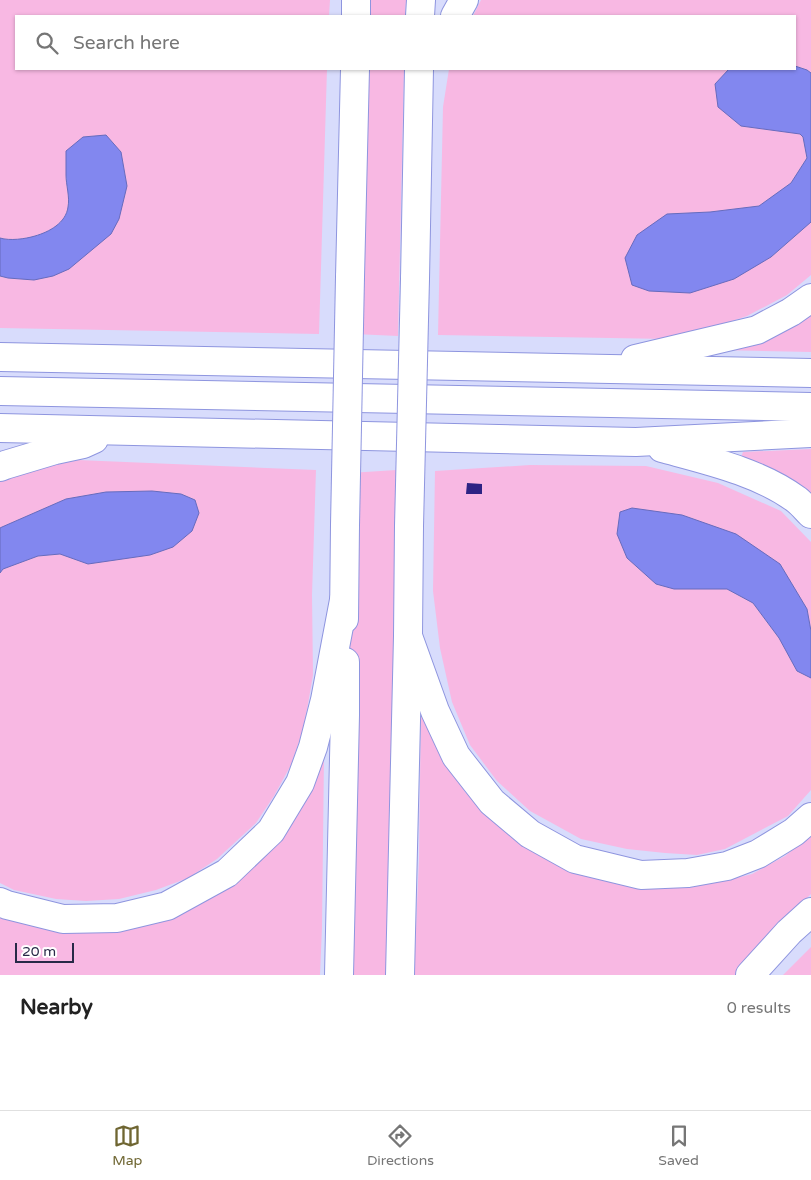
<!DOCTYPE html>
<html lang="en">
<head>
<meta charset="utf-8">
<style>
	:root { --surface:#fff; --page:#f2f2f2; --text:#222; --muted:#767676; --line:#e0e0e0; --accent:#6f6632 }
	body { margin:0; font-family:"Varela Round",sans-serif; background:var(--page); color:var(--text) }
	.scale { position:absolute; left:15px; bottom:12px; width:59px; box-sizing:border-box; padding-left:5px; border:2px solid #272947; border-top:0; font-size:14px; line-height:18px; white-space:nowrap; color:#272947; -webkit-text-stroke:4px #fff; paint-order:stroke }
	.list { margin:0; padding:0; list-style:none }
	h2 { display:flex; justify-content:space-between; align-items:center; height:65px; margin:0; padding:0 20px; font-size:21px }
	h2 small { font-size:16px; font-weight:400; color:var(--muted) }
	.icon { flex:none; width:28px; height:28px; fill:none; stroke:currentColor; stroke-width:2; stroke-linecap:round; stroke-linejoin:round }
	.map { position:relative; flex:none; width:811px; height:975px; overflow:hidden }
	.search { position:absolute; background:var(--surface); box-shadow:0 1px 4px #0004; left:15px; right:15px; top:15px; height:55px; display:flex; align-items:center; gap:12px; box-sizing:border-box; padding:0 18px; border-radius:0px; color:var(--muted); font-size:19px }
	.sheet { height:135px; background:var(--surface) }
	nav { display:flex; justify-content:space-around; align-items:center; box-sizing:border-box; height:70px; border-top:1px solid var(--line); background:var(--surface); font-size:14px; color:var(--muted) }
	nav a { display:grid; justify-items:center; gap:2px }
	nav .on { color:var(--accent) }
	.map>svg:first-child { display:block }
	.green { fill:#f8b8e3 }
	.water { fill:#8287ef; stroke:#676bbd }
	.building { fill:#2d2384 }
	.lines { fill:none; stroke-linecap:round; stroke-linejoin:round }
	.motorway-casing { stroke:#8e95df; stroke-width:30 }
	.motorway { stroke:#fff; stroke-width:28 }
	.motorway-bridge-casing { stroke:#8e95df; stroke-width:30; stroke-linecap:butt }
	.motorway-bridge { stroke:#fff; stroke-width:28 }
</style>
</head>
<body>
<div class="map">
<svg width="811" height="975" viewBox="0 0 811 975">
	<rect width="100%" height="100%" fill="#d8dcfc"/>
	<!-- green -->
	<g class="green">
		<path d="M0 0H330L329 16H16V69H327L319 334 0 328V276L8 278 34 280 121 152 106 135 83 137 66 152C66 159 66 167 66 175 66 185 70 197 68 207 66 223 49 232 35 236 25 239 10 241 0 238Z"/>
		<path d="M362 0H406L405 16H362Z"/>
		<path d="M481 0H811V73L807 70 795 66V16H473Z"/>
		<path d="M360 69H404L398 336 354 334Z"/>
		<path d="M449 69H729L715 84 800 134 803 137 807 158 791 183 759 206 710 212 667 214 771 257 811 222V275L787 295 747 316 708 329 669 339 438 335 443 107Z"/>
		<path d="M811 309V352L719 350Z"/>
		<path d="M811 449V502L741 457 743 452Z"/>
		<path d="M78 460 316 470 312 595 313 675 308 704 302 733 291 765 274 796 256 823 217 859 188 878 156 890 119 899 86 901 56 899 14 890 0 883V573L3 569 38 556 61 554 88 564 199 512 195 500 181 494 152 491 106 492 66 499 0 528V480L30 470Z"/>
		<path d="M530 465 646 466 718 483 781 511 811 542V631L807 609 780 564 674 589H727L753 603 779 638 797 671 811 678V790L788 816 725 849 697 855 665 853 627 849 581 839 530 811 497 781 470 745 452 702 440 648 433 591 435 471Z"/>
		<path d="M396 470 388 975H346L349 517 350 473Z"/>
		<path d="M421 704 438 751 465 792 489 818 530 848 688 886 724 881 752 874 785 856 811 834V894L794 911 737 975H414L419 859Z"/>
		<path d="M324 756 322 927 320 975H0V913L180 912 206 901 233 883 281 840 299 813Z"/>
		<path d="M811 947V975H783Z"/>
	</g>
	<!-- water -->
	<g class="water">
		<path d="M795 66 807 70 811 73V222L771 257 734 279 690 293 649 291 632 285 625 258 637 235 667 214 710 212 759 206 791 183 807 158 803 137 800 134 741 126 718 107 715 84 729 69H795Z"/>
		<path d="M106 135 121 152 127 186 119 219 111 234 69 269 53 276 34 280 8 278 0 276V238C10 241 25 239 35 236 49 232 66 223 68 207 70 197 66 185 66 175 66 167 66 159 66 151L83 137Z"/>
		<path d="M152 491 181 494 195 500 199 513 192 531 173 547 150 555 88 564 60 554 38 556 3 569 0 573V528L2 527 66 499 106 492Z"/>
		<path d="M632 508 682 515 736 534 780 564 807 609 811 631V678L797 671 779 638 753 603 727 589H674L656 584 627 558 617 534 620 512Z"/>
	</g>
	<!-- building -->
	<path class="building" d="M467 483 482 484V494H466Z"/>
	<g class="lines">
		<!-- motorway casing -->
		<g class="motorway-casing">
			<g id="motorway">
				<path d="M356 16V0"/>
				<path d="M420 16 421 0"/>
				<path d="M455 16 464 0"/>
				<path d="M350 277 355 69"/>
				<path d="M415 279 419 69"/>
				<path d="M0 357 811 373"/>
				<path d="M635 359 757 330 791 312 811 298"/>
				<path d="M0 391 811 407"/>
				<path d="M0 428 636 442 811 433"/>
				<path d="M662 448C706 460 760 472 797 500 802 504 806 509 811 514"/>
				<path d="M0 467 5 465 55 450 83 444 94 439"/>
				<path d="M344 619 345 525"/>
				<path d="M408 636 435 711 456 756 492 802 530 834 575 859 641 875 688 873 727 866 758 854 794 832 811 817"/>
				<path d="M0 902 7 905 63 919 117 918 167 906 227 873 271 831 300 783 313 747 325 700 344 600"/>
				<path d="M339 975 345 715V662"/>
				<path d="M400 975 408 636 409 526"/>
				<path d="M750 975 789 932 811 912"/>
			</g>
		</g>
		<!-- motorway -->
		<use href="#motorway" class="motorway"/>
		<!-- motorway-bridge casing -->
		<g class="motorway-bridge-casing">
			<g id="motorway-bridge">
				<path d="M345 525 350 277"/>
				<path d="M409 526 415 279"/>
			</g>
		</g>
		<!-- motorway-bridge -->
		<use href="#motorway-bridge" class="motorway-bridge"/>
	</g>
</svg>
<div class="scale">20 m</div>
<div class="search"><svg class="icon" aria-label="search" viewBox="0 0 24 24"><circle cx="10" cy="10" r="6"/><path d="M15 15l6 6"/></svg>Search here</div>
</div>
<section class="sheet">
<h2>Nearby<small>0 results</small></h2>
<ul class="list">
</ul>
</section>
<nav>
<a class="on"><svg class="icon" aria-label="map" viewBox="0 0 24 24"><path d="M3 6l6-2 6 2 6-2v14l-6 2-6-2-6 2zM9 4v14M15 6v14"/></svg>Map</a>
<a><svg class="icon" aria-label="directions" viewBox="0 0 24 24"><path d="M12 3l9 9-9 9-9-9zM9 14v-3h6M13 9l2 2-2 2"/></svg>Directions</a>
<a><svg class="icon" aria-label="saved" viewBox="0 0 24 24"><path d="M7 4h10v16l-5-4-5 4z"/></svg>Saved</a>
</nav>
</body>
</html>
